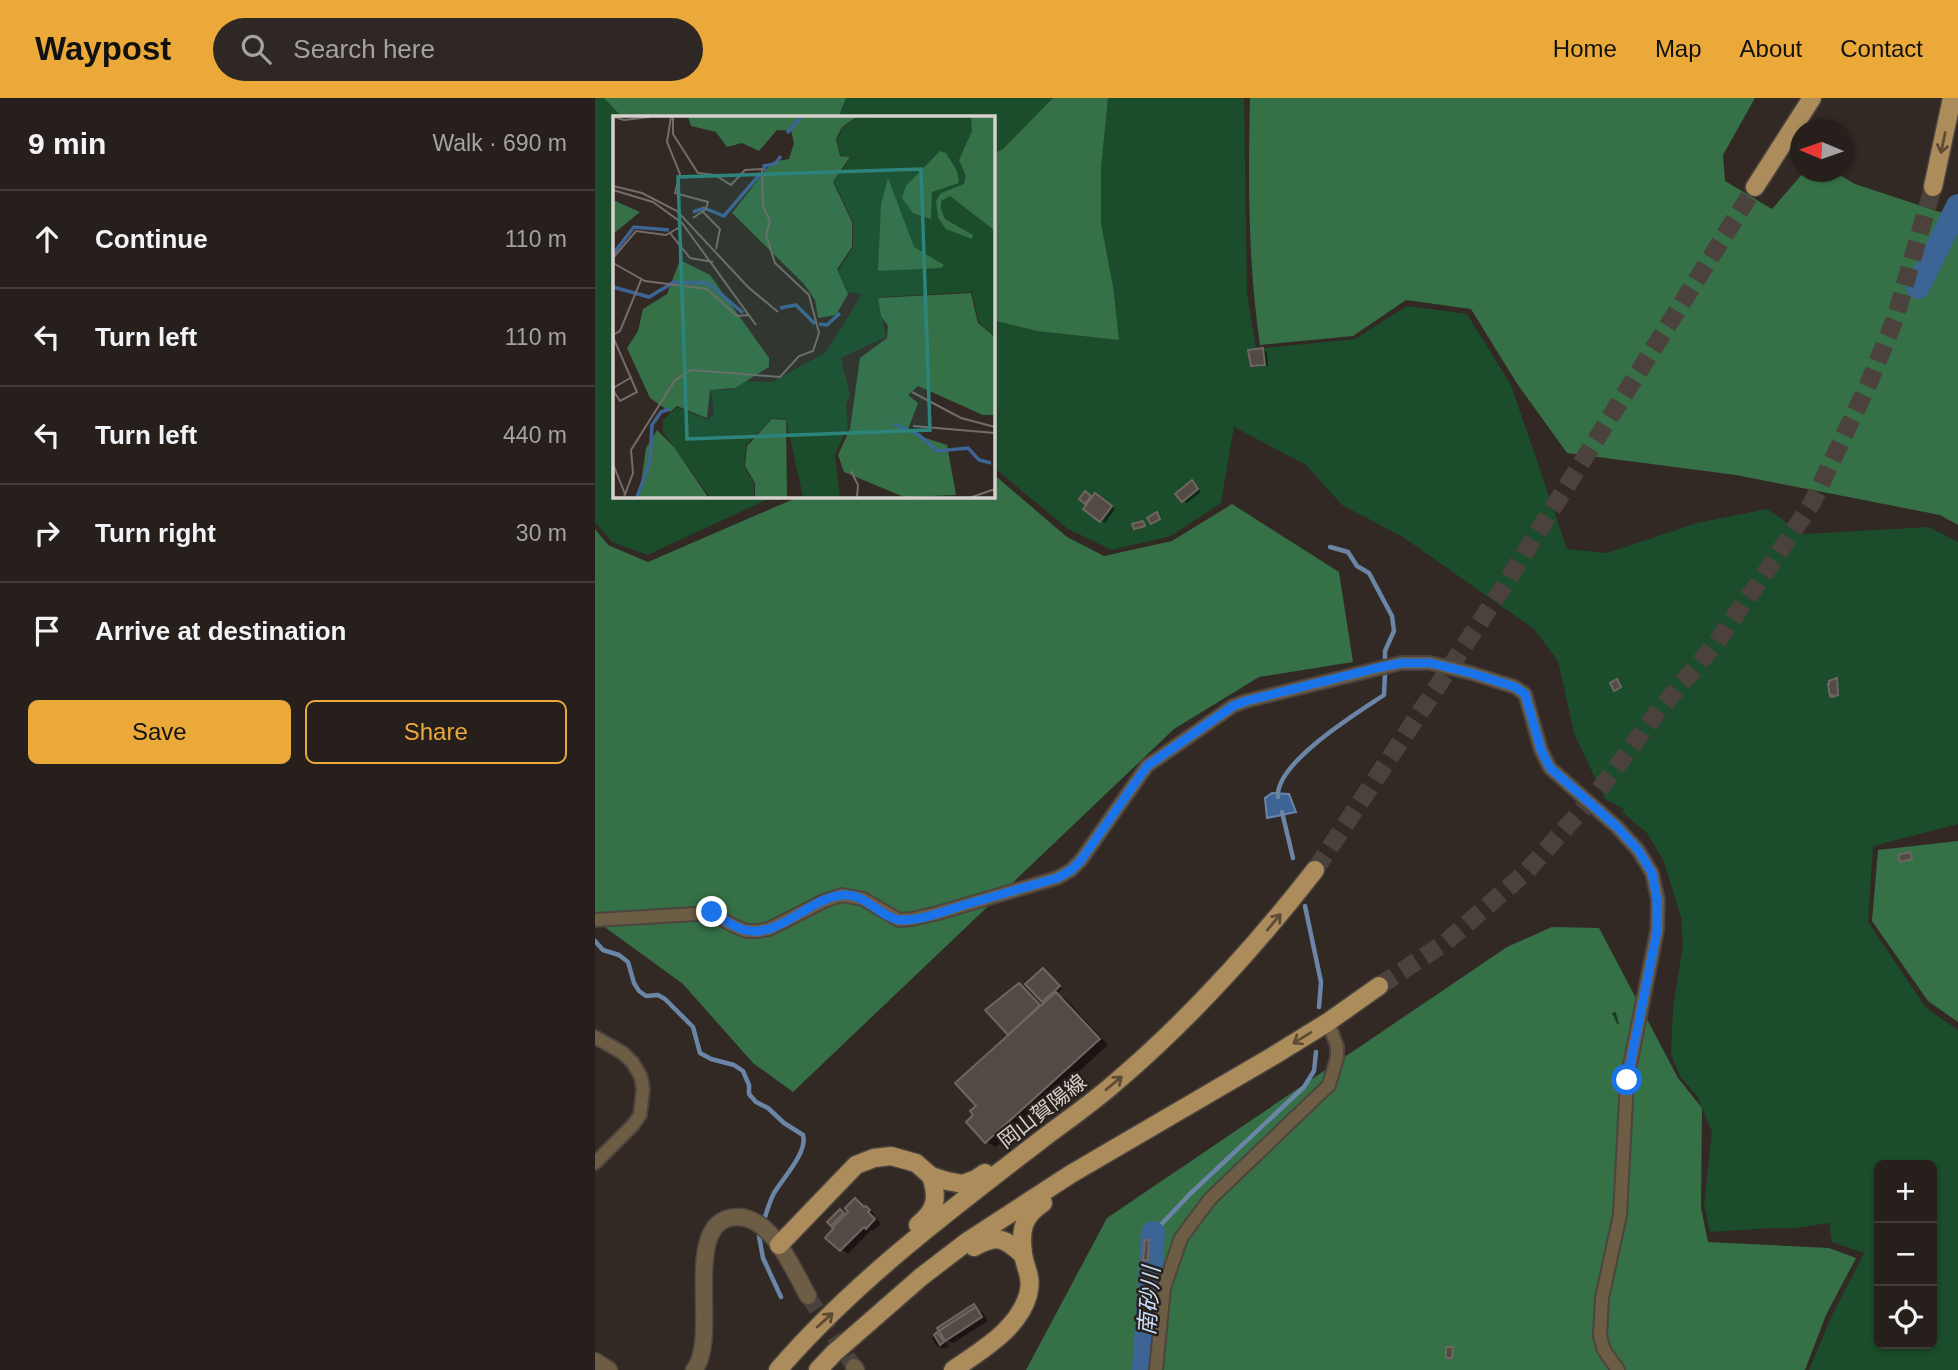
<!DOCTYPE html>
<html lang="en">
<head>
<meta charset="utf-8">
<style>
	:root { --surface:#261f1b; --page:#2e2724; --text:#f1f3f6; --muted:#a4a2a3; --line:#423d3a; --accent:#eba93a }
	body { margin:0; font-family:Arial,"Noto Sans JP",sans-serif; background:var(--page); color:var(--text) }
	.controls { position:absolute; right:21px; bottom:21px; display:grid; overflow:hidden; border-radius:10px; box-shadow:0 2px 5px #0004 }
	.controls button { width:63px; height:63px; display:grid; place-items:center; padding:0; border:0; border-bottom:2px solid var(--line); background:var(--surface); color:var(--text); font:35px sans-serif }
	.compass { position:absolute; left:1195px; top:21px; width:63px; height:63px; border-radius:50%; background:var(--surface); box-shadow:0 2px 5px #0004; rotate:272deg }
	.stop { position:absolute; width:21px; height:21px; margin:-16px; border:5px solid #1a73e8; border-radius:50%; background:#fff }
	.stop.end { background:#1a73e8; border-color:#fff; box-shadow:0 2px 7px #0008 }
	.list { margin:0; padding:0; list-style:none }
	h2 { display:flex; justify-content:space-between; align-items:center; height:91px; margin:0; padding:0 28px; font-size:30px }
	h2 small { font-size:23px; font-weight:400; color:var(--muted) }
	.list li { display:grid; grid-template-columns:46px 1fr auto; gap:21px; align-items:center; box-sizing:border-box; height:98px; padding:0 28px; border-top:2px solid var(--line) }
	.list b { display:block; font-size:26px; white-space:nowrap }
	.list em { font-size:23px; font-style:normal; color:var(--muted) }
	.actions { display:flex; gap:14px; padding:21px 28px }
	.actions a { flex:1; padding:16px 0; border:2px solid var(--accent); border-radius:10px; text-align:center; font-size:24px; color:var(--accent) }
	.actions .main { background:var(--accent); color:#111 }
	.icon { flex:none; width:38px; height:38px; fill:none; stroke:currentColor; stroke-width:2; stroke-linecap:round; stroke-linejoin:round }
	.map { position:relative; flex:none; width:1363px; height:1272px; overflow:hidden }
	header { display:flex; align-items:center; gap:42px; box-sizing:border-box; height:98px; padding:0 35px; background:var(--accent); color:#111 }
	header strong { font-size:33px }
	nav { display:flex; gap:38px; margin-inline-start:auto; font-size:24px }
	.search { width:490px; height:63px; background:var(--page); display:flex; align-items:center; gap:18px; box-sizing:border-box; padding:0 24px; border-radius:38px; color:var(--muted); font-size:26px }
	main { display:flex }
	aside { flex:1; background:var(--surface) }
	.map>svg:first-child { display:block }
	.green { fill:#1b4c2b; fill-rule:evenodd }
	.forest { fill:#357047 }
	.water { fill:#3c6495; stroke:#6a85a6; stroke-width:2 }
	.shadow { fill:#0007 }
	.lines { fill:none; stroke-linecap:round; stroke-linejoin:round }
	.stream { stroke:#6a85a6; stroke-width:4.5 }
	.river { stroke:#3c6495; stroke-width:24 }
	.building { fill:#534a45; stroke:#6f6660; stroke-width:2 }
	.tertiary-tunnel { stroke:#4b423d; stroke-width:16; stroke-dasharray:16 8; stroke-linecap:butt }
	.primary-tunnel { stroke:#4b423d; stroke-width:18; stroke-dasharray:18 9; stroke-linecap:butt }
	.minor-casing { stroke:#4c443f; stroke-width:16 }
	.tertiary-casing { stroke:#4c443f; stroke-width:19 }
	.primary-casing { stroke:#4c443f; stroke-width:21 }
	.minor { stroke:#6d5d45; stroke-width:12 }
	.tertiary { stroke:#6d5d45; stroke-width:16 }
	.primary { stroke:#ad8c5b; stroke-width:18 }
	.oneway { stroke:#5d4b35 }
	.route { stroke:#1a73e8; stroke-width:9 }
	.labels { text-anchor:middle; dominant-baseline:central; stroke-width:5; stroke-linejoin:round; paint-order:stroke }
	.street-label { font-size:21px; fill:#d6d1cd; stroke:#28201b }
	.water-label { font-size:23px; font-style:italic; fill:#c5dcfa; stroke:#28201b }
	.inset-river { fill:none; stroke:#3c6495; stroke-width:3.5 }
	.inset-road { fill:none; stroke:#746c68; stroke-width:2 }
	.view { fill:#2d847c; fill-opacity:0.15; stroke:#2d847c; stroke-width:3.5 }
	.inset-edge { fill:none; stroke:#d6d1cd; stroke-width:3.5 }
</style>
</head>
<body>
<header>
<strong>Waypost</strong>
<div class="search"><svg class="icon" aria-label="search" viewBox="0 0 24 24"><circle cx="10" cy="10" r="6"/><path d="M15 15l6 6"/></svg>Search here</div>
<nav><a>Home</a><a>Map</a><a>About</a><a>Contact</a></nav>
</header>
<main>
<aside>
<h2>9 min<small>Walk · 690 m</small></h2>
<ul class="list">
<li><svg class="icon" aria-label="ahead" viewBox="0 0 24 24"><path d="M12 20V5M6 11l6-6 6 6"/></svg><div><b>Continue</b></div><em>110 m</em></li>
<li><svg class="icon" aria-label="left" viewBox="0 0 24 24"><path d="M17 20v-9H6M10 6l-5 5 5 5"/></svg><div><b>Turn left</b></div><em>110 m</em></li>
<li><svg class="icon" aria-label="left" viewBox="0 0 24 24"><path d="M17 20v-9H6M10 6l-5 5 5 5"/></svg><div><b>Turn left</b></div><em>440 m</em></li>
<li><svg class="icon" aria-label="right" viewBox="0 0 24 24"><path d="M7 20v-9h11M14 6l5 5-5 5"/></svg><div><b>Turn right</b></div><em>30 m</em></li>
<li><svg class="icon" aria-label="arrive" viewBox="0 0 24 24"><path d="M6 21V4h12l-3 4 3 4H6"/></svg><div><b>Arrive at destination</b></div></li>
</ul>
<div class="actions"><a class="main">Save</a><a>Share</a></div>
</aside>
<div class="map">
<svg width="1363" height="1272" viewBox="0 0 1363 1272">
	<rect width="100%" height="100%" fill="#322924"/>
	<!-- green -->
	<path class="green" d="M0 0H649L652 195 661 251 760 241 812 208 872 216 916 287 972 451 1012 455 1102 425 1172 411 1209 436 1334 429 1363 444V726L1278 748 1273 824 1332 911 1363 932V1272H1214L1236 1219 1269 1155 1237 1144 1234 1125 1201 1130H1176L1115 1134 1109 1106 1117 1034 1102 998 1085 978 1076 956 1078 910 1088 847 1086 819 1069 764 1052 735 1027 714 1029 711 1010 701 979 635 963 563 939 531 808 439 747 407 711 367 639 329 626 405 576 438 517 452 473 431 397 368V19H19V397H182L52 457 17 444 0 424ZM1284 1067H1337V1246H1284Z"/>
	<!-- forest -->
	<g class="forest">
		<path d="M9 0H251L243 19H27Z"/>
		<path d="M458 0H513L506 70V126L518 188 524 242 442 233 397 222V56L408 51Z"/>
		<path d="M655 0H1160L1128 57 1130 83 1177 111 1209 74H1239L1260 86 1363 120V427L1345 417 1141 377 972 355 921 284 876 211 811 202 758 238 665 247C653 166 653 82 655 0Z"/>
		<path d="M397 375 472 439 509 458 577 443 637 406 744 474 758 564 664 579 579 631 198 994 158 965 88 886 0 822V431L13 447 53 464 208 397H397Z"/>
		<path d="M1363 743V924L1333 903 1277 823 1283 752Z"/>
		<path d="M957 829 1004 830 1083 980 1107 1010 1106 1110 1113 1144 1234 1150 1261 1160 1231 1217 1210 1272H431L512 1120 912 849Z"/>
	</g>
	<!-- water -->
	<path class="water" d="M677 695 694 696 701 714 672 720 670 700Z"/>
	<!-- shadow -->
	<g class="shadow">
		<path d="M668 252 672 254 673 268 661 269 657 267Z"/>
		<path d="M597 384 606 394 592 405 588 403Z"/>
		<path d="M490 395 498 401 500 397 520 411 510 425 490 411 494 406 486 401Z"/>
		<path d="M452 874 467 891 462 896 471 901 513 947 401 1049 392 1044 374 1024 384 1008 416 937 414 936 424 887 431 891 447 909 452 905 448 903Z"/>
		<path d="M1020 914 1021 915 1024 926H1022L1017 915Z"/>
		<path d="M260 1102 277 1114 280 1117 279 1118 286 1126 278 1133 276 1132 253 1156 232 1140 240 1131 234 1124 245 1113 252 1117Z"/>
		<path d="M382 1212 388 1215 393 1223 358 1245 349 1241 354 1248 348 1251 341 1247 337 1240 343 1236 351 1241Z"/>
	</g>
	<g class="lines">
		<!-- stream -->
		<g class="stream">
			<path d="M735 449 753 454 762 468 774 475 797 518 799 533 790 553V560"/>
			<path d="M683 699C680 665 762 615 789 597L790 575"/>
			<path d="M687 714 698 760"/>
			<path d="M710 808 726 884 724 909"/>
			<path d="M0 843 8 852 24 857 33 864 39 885 44 893 51 898 63 897 70 901 98 929 105 955 116 961 139 967 148 973 154 987V996L161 1004 173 1010 189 1025 208 1037C213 1054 188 1080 179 1095 174 1105 171 1115 168 1126"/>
			<path d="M165 1134 164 1138 168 1160 186 1199"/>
			<path d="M558 1135 596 1095 709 989 719 973 721 954"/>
		</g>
		<!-- river -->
		<g class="river">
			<path d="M1323 189 1363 108"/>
			<path d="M549 1272 558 1135"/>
		</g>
	</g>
	<!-- building -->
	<g class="building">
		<path d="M668 250 670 267 656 268 653 252Z"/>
		<path d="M597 382 603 391 587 404 580 396Z"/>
		<path d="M490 393 496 398 490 406 484 401Z"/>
		<path d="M500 395 517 408 505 424 488 411Z"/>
		<path d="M562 414 565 421 556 426 552 420Z"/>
		<path d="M548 423 550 428 539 431 537 426Z"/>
		<path d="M1242 580 1243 597 1237 599V597L1235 598 1233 586H1234V583Z"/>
		<path d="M1022 581 1026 589 1019 593 1015 585Z"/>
		<path d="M1315 754 1317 761 1305 764 1303 757Z"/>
		<path d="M448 870 465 888 447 904 430 886Z"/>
		<path d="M424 885 445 907 413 937 390 912Z"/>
		<path d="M461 894 505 941 390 1045 371 1024 378 1017 375 1013 381 1008 360 985Z"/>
		<path d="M260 1100 269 1109 271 1108 275 1112 273 1114 280 1121 271 1131 269 1129 245 1153 230 1140 238 1131 237 1130 253 1114 250 1110Z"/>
		<path d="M245 1111 249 1115 236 1128 232 1124Z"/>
		<path d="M550 1142H554L553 1162H548Z"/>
		<path d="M379 1206 381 1209 344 1233 342 1230Z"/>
		<path d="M381 1209 387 1219 350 1243 344 1233Z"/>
		<path d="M342 1234 349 1244 345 1247 339 1237Z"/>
		<path d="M851 1249H858L857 1260H851Z"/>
	</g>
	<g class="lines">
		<!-- tertiary-tunnel -->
		<path class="tertiary-tunnel" d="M213 1198 259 1269"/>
		<!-- primary-tunnel -->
		<g class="primary-tunnel">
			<path d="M720 772 907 491 1160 89"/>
			<path d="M784 888 851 844 930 775 1001 696 1061 616 1121 545 1168 478 1217 405 1273 287 1300 221 1338 89"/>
		</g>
		<!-- minor casing -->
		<g class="minor-casing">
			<g id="minor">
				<path d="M0 822 117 815 137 827 151 833H163L174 831 229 803 247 797 268 801 304 822 317 821 343 815 462 780 476 772 486 762 552 668 638 608 651 603 806 565H835L876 575 920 589 930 596 946 652 955 670 1022 729 1043 752 1057 775 1063 802 1062 833 1032 982 1025 1117 1007 1200 1005 1238 1009 1252 1023 1272"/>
				<path d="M0 939 28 955 38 965 46 979 48 992 45 1017 38 1027 0 1065"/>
				<path d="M561 1272 569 1190 586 1140 615 1101 734 987 742 960V948L733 924"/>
			</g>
		</g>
		<!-- tertiary casing -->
		<g class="tertiary-casing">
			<g id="tertiary">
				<path d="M0 1263 14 1272"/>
				<path d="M259 1269 261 1272"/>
				<path d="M99 1272C126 1240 84 1122 141 1119 176 1117 199 1173 213 1198"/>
			</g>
		</g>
		<!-- primary casing -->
		<g class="primary-casing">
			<g id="primary">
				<path d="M1160 89 1217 0"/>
				<path d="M1338 89 1357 0"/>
				<path d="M323 1127C342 1111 343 1100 336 1078"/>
				<path d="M184 1147 261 1067 279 1060 296 1058 321 1065 336 1078 352 1083 368 1086 381 1081 390 1075"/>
				<path d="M379 1149C403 1136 409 1140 428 1157"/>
				<path d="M183 1272C258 1185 351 1115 442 1045 468 1025 496 1006 521 984 595 921 660 849 720 772"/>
				<path d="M223 1272 239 1255 326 1179 373 1143 476 1076 678 958 733 924 784 888"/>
				<path d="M358 1272C385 1253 423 1232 433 1197 438 1178 430 1172 428 1155 425 1132 428 1118 448 1105"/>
			</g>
		</g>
		<!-- minor -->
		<use href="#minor" class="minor"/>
		<!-- tertiary -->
		<use href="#tertiary" class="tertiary"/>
		<!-- primary -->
		<use href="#primary" class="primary"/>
	</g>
	<!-- one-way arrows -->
	<defs><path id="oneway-shaft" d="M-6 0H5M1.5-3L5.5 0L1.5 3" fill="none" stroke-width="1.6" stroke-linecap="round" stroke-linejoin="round" transform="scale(1.75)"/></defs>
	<g class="oneway">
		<use href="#oneway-shaft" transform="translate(1348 45) rotate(102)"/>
		<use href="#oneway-shaft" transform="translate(679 824) rotate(-50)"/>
		<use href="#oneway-shaft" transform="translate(707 940) rotate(148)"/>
		<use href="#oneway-shaft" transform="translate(519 985) rotate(-40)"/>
		<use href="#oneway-shaft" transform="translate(230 1222) rotate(-42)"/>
	</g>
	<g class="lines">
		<!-- route -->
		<path class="route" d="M117 814C128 820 137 829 150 832 184 841 216 798 249 797 272 796 286 821 307 822 328 822 350 813 369 807 400 798 431 789 462 780L476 772 486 762 552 668 638 608 651 603 782 570 806 565H835L876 575 920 589 930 596 946 652 955 670 1022 729 1043 752 1057 775 1062 802V833L1032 982"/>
	</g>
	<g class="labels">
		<!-- street labels -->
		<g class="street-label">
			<text transform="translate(447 1013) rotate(-38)">岡山賀陽線</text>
		</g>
		<!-- water labels -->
		<g class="water-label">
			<text transform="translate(554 1203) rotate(-86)">南砂川</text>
		</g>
	</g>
	<!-- overview -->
	<g transform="translate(18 18)">
		<rect width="382" height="382" fill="#322924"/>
		<path d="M260 1H381V219L366 207 359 176 265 181 273 221 228 242 237 280 233 288 235 311 222 339 227 381H190L173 303 159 302 133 329 131 350 141 367V381H97L50 316V304L64 291 95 304 101 297 98 274H118L132 265 159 266 213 236 249 178 235 176 225 155 240 132V105L221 66 238 41 227 39 224 24 229 12 244 2Z" fill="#1b4c2b"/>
		<path d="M75 1H259H244L229 11 223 23 227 40 237 41 220 66 239 106V131L224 153 235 178 223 199 205 202 202 184 191 168 119 97 159 46 176 43 181 27 178 15 164 14 146 35 129 27 114 31 103 16 78 10ZM358 1H381V114L337 80 328 85V93L332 103 360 119 359 123 333 113 325 102 323 85 328 77 351 68 353 60 346 44 359 15ZM327 35 333 37 344 55 346 67 319 76 318 103 300 97 289 82 293 70ZM275 62 301 131 331 149 328 152 265 155 268 89ZM0 84 27 96 0 118ZM67 144 97 159 156 242V251L122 272 97 274 94 302 64 290 57 296 37 282 14 232 25 215 30 193 54 178ZM358 177 365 207 381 220V299H370L305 270 295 279 305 287 294 316 334 329 343 379 291 381 231 356 225 339 237 313 247 242 274 222 275 210 268 200 265 182ZM159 303 173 304 174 381H142V367L132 350 134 330ZM44 314 61 331 95 381H26L33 332Z" fill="#357047"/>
		<path class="inset-river" d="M174 17 188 1M152 55 151 50 162 48 168 40M80 96 91 92 111 100 148 57M0 138 21 111 56 114M95 167 130 197M0 171 36 181 61 166 95 167M167 192 183 189 202 208M206 208 214 209 227 197M281 308 306 319 324 335 355 332 366 344 378 347M24 381 37 346 39 309 48 296 56 293"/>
		<path class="inset-road" d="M1 1 11 4 37 1M58 1 54 26 67 58 62 77 95 86 93 93 80 102M0 70 29 77 64 95 135 171 165 196M0 74 40 86 69 107 143 209M90 96 107 113 103 133M57 117 77 142 100 146M0 142 23 115 53 119 67 111M0 147 32 165 94 173 124 200 136 199M0 219 7 215 28 164M0 221 24 276 7 285 0 274M0 272 19 261M299 276 348 302 382 311M300 310 382 317M0 348 12 378M238 355 245 369 244 381M11 381 20 357 18 334 62 264 78 254 167 261 186 240 200 235 206 217 196 179 162 147 153 119 157 105 150 90 149 53 132 54 118 69 102 59 85 57 60 18V1M359 381 382 373"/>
		<path class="view" d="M308 53 317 314 74 323 65 61Z"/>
		<rect width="382" height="382" class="inset-edge"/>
	</g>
</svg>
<div class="controls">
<button>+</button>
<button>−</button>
<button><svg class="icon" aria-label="locate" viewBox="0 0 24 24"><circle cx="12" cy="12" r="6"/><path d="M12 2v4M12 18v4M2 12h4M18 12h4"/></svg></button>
</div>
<svg class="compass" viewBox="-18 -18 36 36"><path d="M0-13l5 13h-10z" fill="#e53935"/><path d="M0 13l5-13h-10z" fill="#a4a2a3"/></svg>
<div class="stop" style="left:1032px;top:982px"></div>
<div class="stop end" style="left:117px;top:814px"></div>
</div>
</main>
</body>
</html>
